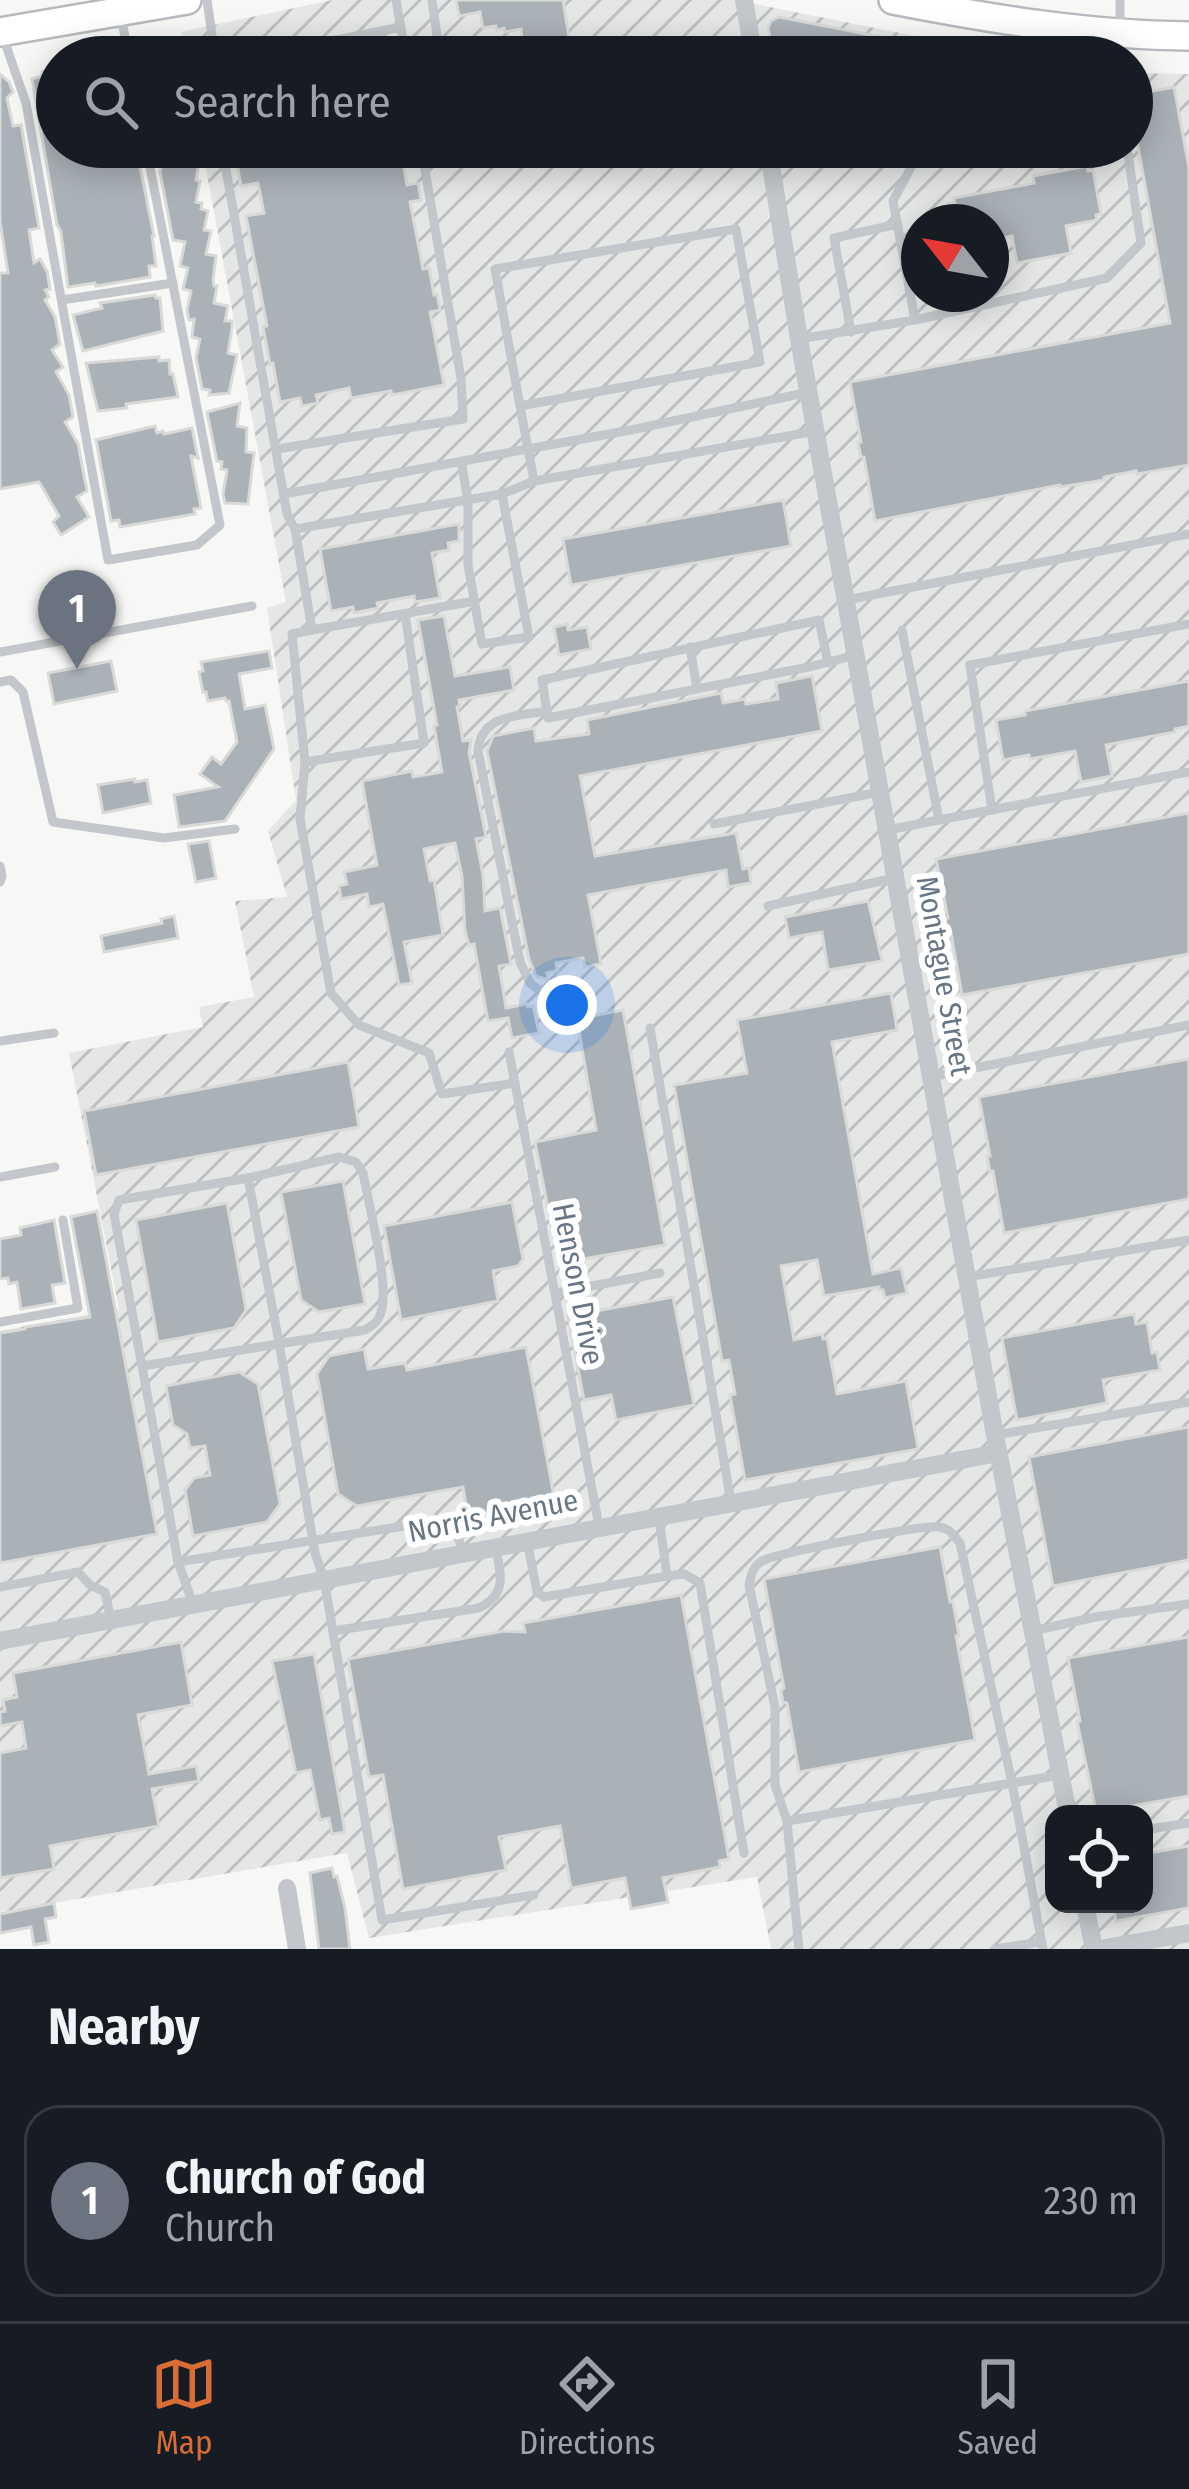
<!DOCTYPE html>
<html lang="en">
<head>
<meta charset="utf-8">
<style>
	:root { --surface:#171b24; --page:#242831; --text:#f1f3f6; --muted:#9ea1a6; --line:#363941; --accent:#d86c34 }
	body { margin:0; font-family:"Fira Sans Condensed",sans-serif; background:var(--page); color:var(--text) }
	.controls { position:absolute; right:36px; bottom:36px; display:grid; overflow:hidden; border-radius:24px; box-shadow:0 6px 30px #0003 }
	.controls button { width:108px; height:108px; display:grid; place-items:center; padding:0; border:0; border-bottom:3px solid var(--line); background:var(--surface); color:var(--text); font:60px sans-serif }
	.compass { position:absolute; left:901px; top:204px; width:108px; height:108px; border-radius:50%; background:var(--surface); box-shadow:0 6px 30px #0003; rotate:301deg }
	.you { position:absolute; left:567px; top:1005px; width:42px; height:42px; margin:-30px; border:9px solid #fff; border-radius:50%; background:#1a73e8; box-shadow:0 0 0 18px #1a73e833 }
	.badge { display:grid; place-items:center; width:78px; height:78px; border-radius:50%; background:var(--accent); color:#fff; font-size:39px; font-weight:700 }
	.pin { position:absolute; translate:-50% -99px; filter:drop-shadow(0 3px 6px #0008) }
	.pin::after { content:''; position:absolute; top:63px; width:42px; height:36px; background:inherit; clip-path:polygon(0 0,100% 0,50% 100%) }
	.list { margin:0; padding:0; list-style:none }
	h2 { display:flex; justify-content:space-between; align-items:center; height:156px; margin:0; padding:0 48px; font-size:51px }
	h2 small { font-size:39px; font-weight:400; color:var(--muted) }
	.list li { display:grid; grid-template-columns:78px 1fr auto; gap:36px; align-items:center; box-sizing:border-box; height:192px; margin:0 24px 24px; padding:0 24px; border:3px solid var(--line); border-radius:36px }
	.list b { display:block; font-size:45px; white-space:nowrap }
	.list p { margin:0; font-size:39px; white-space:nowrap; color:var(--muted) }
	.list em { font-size:39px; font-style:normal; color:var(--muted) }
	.icon { flex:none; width:66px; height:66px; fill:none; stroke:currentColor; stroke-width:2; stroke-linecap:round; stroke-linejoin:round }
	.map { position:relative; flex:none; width:1189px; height:1949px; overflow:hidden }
	.search { position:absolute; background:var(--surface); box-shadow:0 6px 30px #0003; left:36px; right:36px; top:36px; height:132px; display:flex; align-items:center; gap:30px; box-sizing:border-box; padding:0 42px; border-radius:66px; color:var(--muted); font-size:45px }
	.sheet { height:372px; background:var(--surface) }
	nav { display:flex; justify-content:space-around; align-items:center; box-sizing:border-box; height:168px; border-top:3px solid var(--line); background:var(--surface); font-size:33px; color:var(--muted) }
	nav a { display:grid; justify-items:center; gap:6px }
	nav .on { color:var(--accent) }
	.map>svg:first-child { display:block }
	.industrial { fill:url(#industrial-furrows); fill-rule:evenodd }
	.building { fill:#aab1b7; stroke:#d9d9d7; stroke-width:3 }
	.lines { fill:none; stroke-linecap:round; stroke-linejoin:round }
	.secondary-casing { stroke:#b6babe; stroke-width:32 }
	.service { stroke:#c3c6ca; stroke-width:9 }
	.minor { stroke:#c3c6ca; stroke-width:18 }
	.secondary { stroke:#fff; stroke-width:27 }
	.labels { text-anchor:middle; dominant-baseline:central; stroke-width:12; stroke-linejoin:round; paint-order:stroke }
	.street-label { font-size:30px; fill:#687584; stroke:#fff }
</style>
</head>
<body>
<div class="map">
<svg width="1189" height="1949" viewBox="0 0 1189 1949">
	<defs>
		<pattern id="industrial-furrows" width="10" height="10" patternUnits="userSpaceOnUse" patternTransform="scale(3)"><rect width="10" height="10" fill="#e5e6e6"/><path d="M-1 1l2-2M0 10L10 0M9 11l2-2" fill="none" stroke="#bdbfc0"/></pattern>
	</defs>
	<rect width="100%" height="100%" fill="#f7f7f5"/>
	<!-- industrial -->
	<g class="industrial">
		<path d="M332 0H735L1021 57H186L181 32Z"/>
		<path d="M1132 73 1189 74V1949H771L757 1877 369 1938 347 1853 0 1912V1331L119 1309 69 1053 203 1027 199 1007 254 997 235 901 287 897 268 831 296 800 267 608 286 602 202 147H1132ZM919 222H991V294H919ZM1054 1814H1144V1904H1054Z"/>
	</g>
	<!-- building -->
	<g class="building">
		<path d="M456 0H563L572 57H532L529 38 522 39 521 29 505 32 504 28 497 30 496 26 483 28 480 12 459 16Z"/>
		<path d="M779 17 948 50 947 57H774L768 28 771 21Z"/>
		<path d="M57 69V147H136L154 236H152L156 266H149L150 277 96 286 95 283 68 287 61 232 57 225 32 79 42 76V72Z"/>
		<path d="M0 74 9 82 13 92 7 98 13 126 21 125 39 228 29 230 34 263 40 259 47 271 50 289 45 290 49 297 45 300 55 317 60 344 52 350 63 367 56 372 69 395 73 417 65 422 78 444 87 491 77 497 89 517 61 535 53 522 59 516 39 482 0 489V273H8L0 221Z"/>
		<path d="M1174 87 1189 168V465L1137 474 1136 471 1104 477V480L1060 487V485L875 521 864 457H861L858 442H861L850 382 1170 323 1132 113V95Z"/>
		<path d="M166 147H193L191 158 199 162 196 180 200 181 196 202 202 203 201 209 208 211 204 230 211 231 206 254 216 256 213 280 214 286H217L214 303 228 306 225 321H232V328L228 353 237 355 229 393 209 395 210 390 202 389 196 358 200 339 192 337 194 319 189 320 187 310 191 291 183 289 188 268 180 266 185 242 173 240 160 172Z"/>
		<path d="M234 147H400L407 185 418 183 421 200 410 202 423 269 429 268 434 295 437 294 440 310 430 312 444 385 392 395 391 391 351 398 349 388 316 395 318 403 302 406 300 398 280 402 273 363 270 364 263 327 267 326 246 216 264 213 258 183 241 186Z"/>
		<path d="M1087 166 1088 171 1093 170 1101 214 1096 215 1097 220 1066 226 1071 253 1017 263 1012 236 991 240V222H953L949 204 955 203 954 198 1034 183 1033 176Z"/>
		<path d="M155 295 156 298H160L163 331 83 351 73 315 102 308 100 303Z"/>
		<path d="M159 357V361L169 360 170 374H173L178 397 126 404 127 408 98 411 86 363Z"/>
		<path d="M240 403 237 426 247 428 246 452 254 453 248 504 225 503 223 494 227 470 221 469 222 462 217 461 207 412Z"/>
		<path d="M155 426 157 433 163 431 164 434 192 428 198 458 191 456 201 508 194 509 195 514 120 527 119 520 111 521 96 440Z"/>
		<path d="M783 500 791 546 571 585 563 539Z"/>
		<path d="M459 524V541L448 543 449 550 432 553 440 598 415 602 414 596 377 603 378 608 354 613 353 607 331 611 320 549Z"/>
		<path d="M444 616 455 676 510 667 514 690 459 700 460 707H457L463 741 471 740 469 753 486 837 476 839 483 875 485 911 500 908 511 964 499 966 506 1008 527 1004 528 1007 533 1006 539 1033 512 1038 508 1018 488 1021 474 944 469 945 465 931 462 876 455 843 424 849 430 881 434 880 443 935 404 942 412 983 399 985 383 904 369 907 367 894 341 899 339 886 347 884 344 872 377 865 362 781 412 771 413 777 442 772 434 726 437 725 418 620Z"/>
		<path d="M567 624 568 630 587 627 591 649 559 655 554 627Z"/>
		<path d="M269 651 272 668 239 674 245 709 265 705 274 749 225 821 179 827 174 795 218 787 200 774 212 757 221 764 237 742 229 701H226L225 698 208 701 206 692H203L199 672 203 671 201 662Z"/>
		<path d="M111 661 117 691 54 704 48 673Z"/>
		<path d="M812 676 822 731 580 776 595 856 736 833 743 869 749 868 751 883 728 887 726 870 588 895 601 964 585 967 583 958 556 963 557 971 547 973 548 980 536 976 529 959 487 751 493 736 534 728 536 741 589 734 587 720 721 693 723 703 745 699 746 704 778 699 776 683Z"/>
		<path d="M1189 681V726L1175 729V732L1106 745 1112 776 1081 782 1075 751 1030 759 1029 755 1003 760 996 720 1025 715V711Z"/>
		<path d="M135 779V782L147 780 151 803 103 813 98 785Z"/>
		<path d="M1189 813V954L962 995 951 933 948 934 945 919 948 918 936 859Z"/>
		<path d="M209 841 216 878 196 882 188 844Z"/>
		<path d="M868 901 882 961 828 970 822 932 789 938 785 917Z"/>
		<path d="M174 916 178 938 104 952 101 936 162 923 161 919Z"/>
		<path d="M891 993 897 1030 832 1042 873 1274 901 1268 907 1293 885 1298 883 1290H879V1287L824 1296 817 1260 781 1266 794 1340 822 1334 823 1339 827 1338 837 1394 906 1381 918 1449 745 1480 730 1395 735 1394 729 1360 722 1361 674 1085 747 1073 737 1020Z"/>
		<path d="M623 1010 665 1245 559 1263 535 1142 596 1130 577 1019Z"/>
		<path d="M1189 1059V1199L1004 1233 993 1171 990 1172 987 1156H990L979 1097Z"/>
		<path d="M348 1062 359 1127 96 1175 84 1111Z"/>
		<path d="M343 1181 365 1304 319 1312 301 1300 281 1192Z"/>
		<path d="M512 1202 523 1259 518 1266 493 1271 498 1301 401 1320 384 1226Z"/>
		<path d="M227 1203 246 1310 234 1328 158 1342 136 1220Z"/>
		<path d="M97 1211 157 1534 0 1563V1333L25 1329V1327L90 1317 71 1217Z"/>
		<path d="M54 1220 65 1283 52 1285 55 1303 21 1309 17 1282 9 1284 8 1278 0 1279V1239L21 1235 20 1228Z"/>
		<path d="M673 1297 694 1405 616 1420 611 1395 584 1400 568 1316Z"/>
		<path d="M1134 1314 1136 1324 1147 1322 1152 1353 1157 1352 1160 1370 1103 1380 1107 1403 1017 1420 1002 1338Z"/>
		<path d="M526 1347 555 1502 550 1508 469 1523 463 1487 357 1506 338 1494 317 1374 329 1356 364 1349 368 1369 405 1363 407 1370Z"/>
		<path d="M239 1372 258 1384 280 1504 267 1522 193 1536 185 1490 194 1478 210 1475 205 1446 190 1448 187 1434 173 1425 166 1386Z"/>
		<path d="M1189 1427V1560L1053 1586 1029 1457Z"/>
		<path d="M940 1547 950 1602H953L959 1636H956L975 1740 799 1772 787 1703 783 1702 781 1691 784 1688 764 1579Z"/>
		<path d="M681 1595 729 1859 719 1861 720 1867 663 1878 668 1902 631 1909 625 1878 571 1888 560 1826 499 1837 506 1870 403 1889 383 1775 369 1777 348 1659 504 1631 525 1632 523 1623Z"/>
		<path d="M1189 1637V1796L1096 1812 1077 1721H1080L1068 1658Z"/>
		<path d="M181 1642 192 1705 138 1715 149 1774 196 1766 199 1781 152 1789 159 1826 50 1846 54 1869 0 1878V1753L26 1748 22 1722 0 1726V1712L5 1711 3 1700 17 1697 13 1673Z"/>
		<path d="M314 1654 345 1832 332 1834 329 1818 320 1820 310 1770 296 1773 272 1661Z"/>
		<path d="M1189 1846V1908L1116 1921 1113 1904H1144V1854Z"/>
		<path d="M332 1868 334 1877 337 1876 345 1908 350 1949H319L310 1873Z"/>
		<path d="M54 1903 56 1917 45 1919 49 1942 34 1945 31 1927 0 1933V1914Z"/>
	</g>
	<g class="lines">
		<!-- secondary casing -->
		<g class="secondary-casing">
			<g id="secondary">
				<path d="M893 0C991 19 1089 35 1189 36"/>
				<path d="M0 32 187 0"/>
			</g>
		</g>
		<!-- service -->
		<g class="service">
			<path d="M207 0 215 57"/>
			<path d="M396 0 406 57"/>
			<path d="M432 0 440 57"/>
			<path d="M1120 0V29"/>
			<path d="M121 17 129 57"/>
			<path d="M3 37 26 103 108 560 197 545 220 525 146 147"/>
			<path d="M251 57 401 27"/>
			<path d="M222 147 287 514 295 529 312 630 292 634 305 762 300 819 331 993 359 1025 429 1053 442 1094 515 1083"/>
			<path d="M62 300 173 283"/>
			<path d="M915 320 893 201 916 158 972 147"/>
			<path d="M851 332 834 238 898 224"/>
			<path d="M799 339 915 320 1107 278 1141 243 1127 147"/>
			<path d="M520 406 495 269 736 229 760 362 520 406 534 481"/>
			<path d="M277 449 463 419 461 378 421 147"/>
			<path d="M461 461 468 500V565L482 644 529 637 502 494"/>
			<path d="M284 494 631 430 809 392"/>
			<path d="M295 529 502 494 534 481 816 431"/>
			<path d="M846 600 1189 534"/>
			<path d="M312 630 475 601"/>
			<path d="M902 630 939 820"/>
			<path d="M690 647 697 689"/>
			<path d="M0 652 252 606"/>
			<path d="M828 663 819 620 542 680 548 718 809 667 856 655"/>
			<path d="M0 682 11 680 23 692 53 822 164 838 235 829"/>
			<path d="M305 762 424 743 405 614"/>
			<path d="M992 810 970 665 1189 624"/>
			<path d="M714 824 880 792"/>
			<path d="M887 830 1189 772"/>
			<path d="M0 866 2 876 0 882"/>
			<path d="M768 906 895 878"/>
			<path d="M543 993 530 983 520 962 478 751C481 714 518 716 547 711"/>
			<path d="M650 1028 731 1502"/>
			<path d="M0 1041 54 1033"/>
			<path d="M509 1052 599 1526"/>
			<path d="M931 1077 1189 1025"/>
			<path d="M0 1177 55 1167"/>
			<path d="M248 1178 279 1343 315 1553 324 1579 382 1920 534 1895"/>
			<path d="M967 1277 1189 1240"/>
			<path d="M555 1293 660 1273"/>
			<path d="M0 1322 78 1308 63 1220"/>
			<path d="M142 1366 365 1330C375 1324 380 1320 382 1308 388 1280 369 1205 363 1173L356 1162 339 1157 248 1178 119 1200 114 1214 178 1562 193 1604"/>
			<path d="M995 1435 1189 1402"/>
			<path d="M527 1540 537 1592 544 1597 667 1576 659 1517"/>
			<path d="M178 1562 435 1521C455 1523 458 1535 463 1552"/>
			<path d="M667 1576 684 1574 700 1583 744 1853"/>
			<path d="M0 1587 78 1572 90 1585 105 1592 111 1620"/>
			<path d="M333 1631 479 1608C508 1594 501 1573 495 1546"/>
			<path d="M1033 1631 1095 1617 1189 1604"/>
			<path d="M787 1821 799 1949"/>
			<path d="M1144 1830 1189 1823"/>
			<path d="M995 1949 1041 1942"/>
			<path d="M1043 1949 1012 1783 960 1543C954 1536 950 1528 939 1527 921 1525 777 1553 762 1561 753 1566 751 1575 749 1585L775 1707V1785L787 1821 1012 1783 1060 1775"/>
		</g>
		<!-- minor -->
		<g class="minor">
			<path d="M744 0 754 57"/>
			<path d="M768 147 799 339 995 1435 1068 1814"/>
			<path d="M0 1641 998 1453"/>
			<path d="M287 1888 297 1949"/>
			<path d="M1085 1904 1094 1949"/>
			<path d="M1100 1949 1189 1933"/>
		</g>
		<!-- secondary -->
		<use href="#secondary" class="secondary"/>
	</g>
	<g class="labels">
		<!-- street labels -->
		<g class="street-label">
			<text transform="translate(944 976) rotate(80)">Montague Street</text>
			<text transform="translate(578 1284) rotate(79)">Henson Drive</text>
			<text transform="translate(493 1516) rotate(-11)">Norris Avenue</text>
		</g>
	</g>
</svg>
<div class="controls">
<button><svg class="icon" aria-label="locate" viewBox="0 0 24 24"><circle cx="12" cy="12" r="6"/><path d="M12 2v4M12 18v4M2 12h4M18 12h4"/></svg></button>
</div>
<svg class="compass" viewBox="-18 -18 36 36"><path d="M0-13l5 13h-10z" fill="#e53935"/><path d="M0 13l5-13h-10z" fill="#9ea1a6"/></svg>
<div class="you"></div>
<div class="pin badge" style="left:77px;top:669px;background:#6b7280">1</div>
<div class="search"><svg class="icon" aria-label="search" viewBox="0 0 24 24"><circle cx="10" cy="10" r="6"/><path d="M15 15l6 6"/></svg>Search here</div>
</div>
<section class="sheet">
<h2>Nearby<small></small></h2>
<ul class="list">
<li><span class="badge" style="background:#6b7280">1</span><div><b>Church of God</b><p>Church</p></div><em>230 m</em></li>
</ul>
</section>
<nav>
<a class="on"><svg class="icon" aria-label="map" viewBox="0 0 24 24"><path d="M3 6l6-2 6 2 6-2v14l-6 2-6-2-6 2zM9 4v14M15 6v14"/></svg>Map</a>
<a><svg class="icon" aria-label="directions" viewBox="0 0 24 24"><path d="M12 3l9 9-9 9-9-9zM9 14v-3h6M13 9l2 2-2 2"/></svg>Directions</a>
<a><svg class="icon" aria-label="saved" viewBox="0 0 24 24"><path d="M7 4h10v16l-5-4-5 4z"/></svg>Saved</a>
</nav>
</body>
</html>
